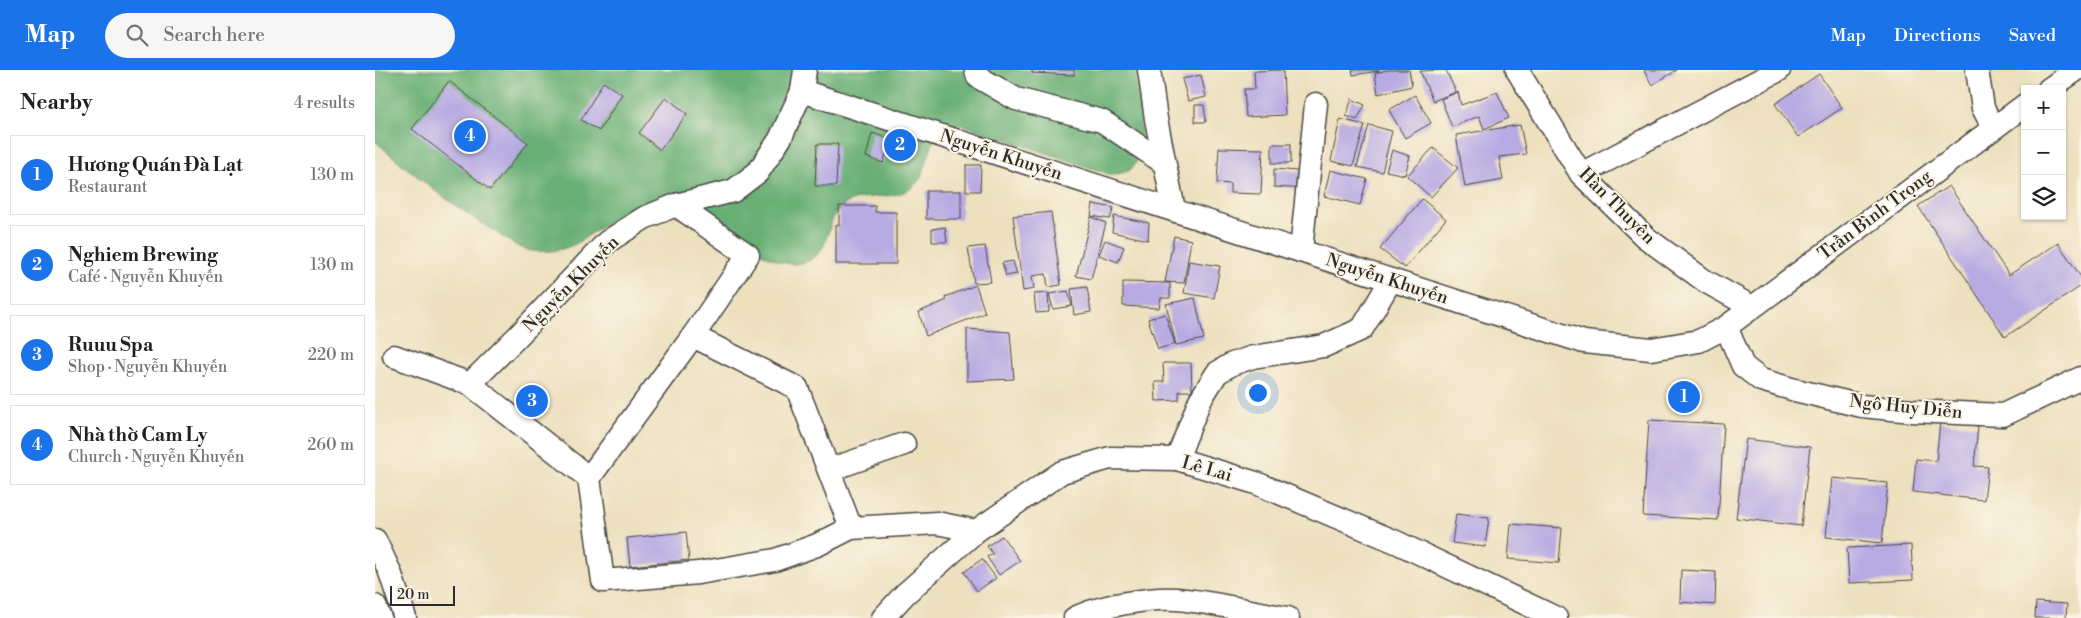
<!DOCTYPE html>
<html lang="en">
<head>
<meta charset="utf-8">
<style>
	:root { --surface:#fff; --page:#f6f6f6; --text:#202124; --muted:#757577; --line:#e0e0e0; --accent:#1a73e8 }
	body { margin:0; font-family:"Libre Bodoni",serif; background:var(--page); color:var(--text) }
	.controls { position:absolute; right:15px; top:15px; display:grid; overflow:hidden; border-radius:0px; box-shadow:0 1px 4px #0004 }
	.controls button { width:45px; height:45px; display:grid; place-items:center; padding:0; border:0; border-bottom:1px solid var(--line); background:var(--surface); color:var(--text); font:25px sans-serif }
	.scale { position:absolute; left:15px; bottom:12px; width:65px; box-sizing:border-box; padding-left:5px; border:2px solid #2b2b2b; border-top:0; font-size:14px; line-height:18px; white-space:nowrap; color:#2b2b2b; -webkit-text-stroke:4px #fcf5e5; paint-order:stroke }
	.you { position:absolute; left:882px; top:322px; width:18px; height:18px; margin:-12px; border:4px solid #fff; border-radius:50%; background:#1a73e8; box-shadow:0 0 0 8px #1a73e833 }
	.badge { display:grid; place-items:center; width:32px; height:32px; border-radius:50%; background:var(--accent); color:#fff; font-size:16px; font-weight:700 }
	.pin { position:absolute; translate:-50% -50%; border:2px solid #fff; box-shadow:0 1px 5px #0006 }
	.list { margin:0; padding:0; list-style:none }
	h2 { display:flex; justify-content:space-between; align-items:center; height:65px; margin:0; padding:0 20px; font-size:21px }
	h2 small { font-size:16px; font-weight:400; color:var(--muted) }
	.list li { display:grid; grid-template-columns:32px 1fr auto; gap:15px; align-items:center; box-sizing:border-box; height:80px; margin:0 10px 10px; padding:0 10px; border:1px solid var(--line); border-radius:0px }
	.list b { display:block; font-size:19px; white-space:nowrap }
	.list p { margin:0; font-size:16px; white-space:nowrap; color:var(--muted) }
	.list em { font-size:16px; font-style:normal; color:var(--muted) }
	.icon { flex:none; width:28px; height:28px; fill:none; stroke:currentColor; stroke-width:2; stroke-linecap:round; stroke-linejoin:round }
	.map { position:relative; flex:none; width:1706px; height:548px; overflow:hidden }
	header { display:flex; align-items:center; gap:30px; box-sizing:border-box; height:70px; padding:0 25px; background:var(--accent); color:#fff }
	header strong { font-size:24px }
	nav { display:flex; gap:28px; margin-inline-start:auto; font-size:18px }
	.search { width:350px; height:45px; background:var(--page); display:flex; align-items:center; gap:12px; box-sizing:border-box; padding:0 18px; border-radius:28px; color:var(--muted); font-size:19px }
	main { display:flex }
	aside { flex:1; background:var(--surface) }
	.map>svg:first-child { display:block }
	.forest { fill:#67af75; stroke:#496d50 }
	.building { fill:#b8aae3 }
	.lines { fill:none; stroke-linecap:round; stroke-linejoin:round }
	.minor-casing { stroke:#484641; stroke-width:25 }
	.minor { stroke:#fff; stroke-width:22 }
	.labels { text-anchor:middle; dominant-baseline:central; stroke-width:4; stroke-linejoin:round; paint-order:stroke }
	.street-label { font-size:18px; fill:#2b2b2b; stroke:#fcf5e5 }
</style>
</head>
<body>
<header>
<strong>Map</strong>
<div class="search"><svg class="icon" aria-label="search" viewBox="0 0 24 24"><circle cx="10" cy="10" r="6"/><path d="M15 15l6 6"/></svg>Search here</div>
<nav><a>Map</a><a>Directions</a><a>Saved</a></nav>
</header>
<main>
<aside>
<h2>Nearby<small>4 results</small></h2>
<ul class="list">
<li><span class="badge">1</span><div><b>Hương Quán Đà Lạt</b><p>Restaurant</p></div><em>130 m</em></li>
<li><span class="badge">2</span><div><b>Nghiem Brewing</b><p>Café · Nguyễn Khuyến</p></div><em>130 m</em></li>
<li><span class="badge">3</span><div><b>Ruuu Spa</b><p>Shop · Nguyễn Khuyến</p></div><em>220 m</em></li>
<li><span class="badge">4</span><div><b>Nhà thờ Cam Ly</b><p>Church · Nguyễn Khuyến</p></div><em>260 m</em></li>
</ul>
</aside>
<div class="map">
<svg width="1706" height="548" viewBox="0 0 1706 548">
	<rect width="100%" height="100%" fill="#fcf5e5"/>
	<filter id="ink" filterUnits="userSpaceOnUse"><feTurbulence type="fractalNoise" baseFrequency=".02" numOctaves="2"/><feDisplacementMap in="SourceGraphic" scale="10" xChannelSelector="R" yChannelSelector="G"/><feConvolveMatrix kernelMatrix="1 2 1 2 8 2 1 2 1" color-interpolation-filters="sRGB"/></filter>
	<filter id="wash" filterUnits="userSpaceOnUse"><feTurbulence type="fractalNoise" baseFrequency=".0096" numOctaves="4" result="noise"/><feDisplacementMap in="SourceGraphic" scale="20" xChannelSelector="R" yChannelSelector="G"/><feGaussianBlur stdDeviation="1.12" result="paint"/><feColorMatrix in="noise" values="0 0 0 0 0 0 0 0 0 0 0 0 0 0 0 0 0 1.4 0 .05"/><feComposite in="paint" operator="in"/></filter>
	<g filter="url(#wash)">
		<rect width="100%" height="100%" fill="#ede0bf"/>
		<!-- forest -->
		<path class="forest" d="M0 0H765L761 8C762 33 775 82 755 100 751 103 743 103 737 105L588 55C583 56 574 56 570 59 551 71 555 100 540 115 519 135 483 118 463 140 452 153 454 177 440 187 416 204 392 186 371 174 352 164 331 158 311 150 304 147 295 141 287 140 263 137 239 148 220 161 213 165 206 172 198 175 184 182 160 184 146 178 135 173 125 164 114 158 73 132 36 103 0 71Z"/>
		<g id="blocks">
			<!-- building -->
			<g class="building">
				<path d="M657 0H699V5L657 3Z"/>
				<path d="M908 0 910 45 871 47 869 19H880L879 1Z"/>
				<path d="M977 0H1004V1L978 5Z"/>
				<path d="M1012 0H1034L1037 16 1003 24 1000 3Z"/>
				<path d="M1071 0 1081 22 1058 31 1045 1Z"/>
				<path d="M1271 0H1302L1277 15 1269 1Z"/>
				<path d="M1444 4 1467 38 1423 67 1400 34Z"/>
				<path d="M826 5 831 27 813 31 807 9Z"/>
				<path d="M74 11 153 73 115 120 37 59Z"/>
				<path d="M228 12 247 24 224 61 206 50Z"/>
				<path d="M1083 22 1086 35 1122 22 1134 48 1109 59 1104 46 1077 57 1066 29Z"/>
				<path d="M1040 25 1056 53 1030 68 1014 40Z"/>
				<path d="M291 27 312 44 285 80 264 63Z"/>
				<path d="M977 29 990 35 982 50 971 46Z"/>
				<path d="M820 35H829L831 52H820Z"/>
				<path d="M965 49 990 55 978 96 956 91Z"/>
				<path d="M994 55 1017 61 1007 102 982 97Z"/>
				<path d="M1145 55 1151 84 1124 87 1128 110 1090 117 1081 65Z"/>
				<path d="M497 63 516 69 508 93 491 87Z"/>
				<path d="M442 74H463L461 116H440Z"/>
				<rect x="897" y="74" width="19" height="19"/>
				<path d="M844 78 888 79 886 124 855 123V114L842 113Z"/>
				<path d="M1058 78 1083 98 1056 127 1032 106Z"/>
				<path d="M1017 80 1035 86 1030 105 1011 101Z"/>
				<path d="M591 95H606L605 121H591Z"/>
				<path d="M899 99 933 102 932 119 899 117Z"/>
				<path d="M955 100 992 109 985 135 949 126Z"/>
				<path d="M1574 116 1634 205 1683 173 1706 207V216L1630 267 1543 136Z"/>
				<rect x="551" y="121" width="35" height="28"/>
				<path d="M1047 129 1071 149 1030 198 1005 179Z"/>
				<path d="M718 134 739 138 735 149 716 146Z"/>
				<path d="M464 136H500V142H521V194H461V155H464Z"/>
				<path d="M676 142 686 215 673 217 671 204 657 206 659 219 648 221 638 146Z"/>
				<path d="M739 146 774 153 773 170 737 162Z"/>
				<path d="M716 147 731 153 716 209 701 206Z"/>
				<path d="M570 157 572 172H557V159Z"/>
				<path d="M799 166 816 170 809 213 790 212Z"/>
				<path d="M730 170 749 177 743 192 724 185Z"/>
				<path d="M610 176 616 212 599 213 593 178Z"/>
				<path d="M638 191 642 204 631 206 627 193Z"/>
				<path d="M814 191 845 196 839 228 809 223Z"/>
				<path d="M748 212 795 213V228H786L784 238 748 236Z"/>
				<path d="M601 215 610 243 551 266 544 242 572 230 570 227Z"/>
				<path d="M712 217 716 242 699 245 696 219Z"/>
				<path d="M693 221 697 236 678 239 674 224Z"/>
				<path d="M673 223 674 242 661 243 659 224Z"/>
				<path d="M820 228 829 269 801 275 791 234Z"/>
				<path d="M790 244 800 274 783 279 773 249Z"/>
				<path d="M592 259 635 262 639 309 592 311Z"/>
				<path d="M788 293H816L817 321H804V330L781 331 780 312H789Z"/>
				<path d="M1274 350 1349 354 1343 450 1268 446Z"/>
				<path d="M1565 352 1603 356 1599 396 1613 397 1609 430 1538 422 1541 389 1561 391Z"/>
				<path d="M1371 369 1435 377 1426 456 1361 448Z"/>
				<path d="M1457 408 1513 413 1507 473 1451 467Z"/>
				<path d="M1081 444 1114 448 1110 477 1077 473Z"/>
				<path d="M1136 454 1187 458 1184 493 1133 489Z"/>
				<path d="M311 462 314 490 255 496 252 468Z"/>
				<path d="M627 466 645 491 624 505 612 487 618 484 612 476Z"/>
				<path d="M1536 475 1538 510 1474 513 1472 478Z"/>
				<path d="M607 489 621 508 602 521 589 502Z"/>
				<path d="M1306 500 1341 502 1340 535 1305 532Z"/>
				<path d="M1661 532 1692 534 1691 548H1660Z"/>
			</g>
		</g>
	</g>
	<g filter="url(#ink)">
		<use href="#blocks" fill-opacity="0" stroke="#484641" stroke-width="1"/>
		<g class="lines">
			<!-- minor casing -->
			<g class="minor-casing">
				<g id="minor">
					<path d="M601 0 603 7 641 29 727 51 789 93"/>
					<path d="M774 0 781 49 799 140"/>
					<path d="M1142 0 1206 104 1270 167 1330 211 1377 237"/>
					<path d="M1602 0 1608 38 1618 57"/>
					<path d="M1674 19 1701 0"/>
					<path d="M427 21 430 0"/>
					<path d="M1206 104 1404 0"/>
					<path d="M301 135 373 185 318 266 214 408 228 511 323 503 400 490 442 475 476 458 562 453 601 461"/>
					<path d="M926 181 941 34"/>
					<path d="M1351 257 1368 296 1386 310 1420 320 1487 336 1537 341 1628 345 1706 308"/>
					<path d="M318 266 422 318 476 458"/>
					<path d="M19 286 95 314"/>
					<path d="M802 389 825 330 842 303 857 294 878 287 949 276 987 259 1016 210"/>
					<path d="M454 400 529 374"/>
					<path d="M214 408 95 314 143 266 232 172 269 148 301 135 358 121 383 102 405 69 427 21 1209 272 1276 279 1324 271 1351 257 1650 35"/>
					<path d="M0 470 15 502 30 548"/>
					<path d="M0 536 5 548"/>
					<path d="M508 548 530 524 601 461 687 402 735 388 802 389 881 413 1021 472 1181 548"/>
					<path d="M700 548C724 536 775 527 802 529 837 532 877 542 913 548"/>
				</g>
			</g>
			<!-- minor -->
			<use href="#minor" class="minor"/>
		</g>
	</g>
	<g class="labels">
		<!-- street labels -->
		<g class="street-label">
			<text transform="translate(626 85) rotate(18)">Nguyễn Khuyến</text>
			<text transform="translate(1242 136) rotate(45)">Hàn Thuyên</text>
			<text transform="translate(1500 145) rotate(-37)">Trần Bình Trọng</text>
			<text transform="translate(1012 209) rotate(18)">Nguyễn Khuyến</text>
			<text transform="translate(196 214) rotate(-45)">Nguyễn Khuyến</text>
			<text transform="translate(1531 337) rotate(6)">Ngô Huy Diễn</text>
			<text transform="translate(832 399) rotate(16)">Lê Lai</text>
		</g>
	</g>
</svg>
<div class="controls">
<button>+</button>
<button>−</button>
<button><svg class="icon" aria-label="layers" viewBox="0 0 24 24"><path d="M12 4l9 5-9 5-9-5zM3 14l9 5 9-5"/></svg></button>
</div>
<div class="scale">20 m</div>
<div class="you"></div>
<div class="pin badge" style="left:1309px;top:327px">1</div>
<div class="pin badge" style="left:525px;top:75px">2</div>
<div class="pin badge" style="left:157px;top:331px">3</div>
<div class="pin badge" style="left:95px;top:66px">4</div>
</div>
</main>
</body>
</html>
